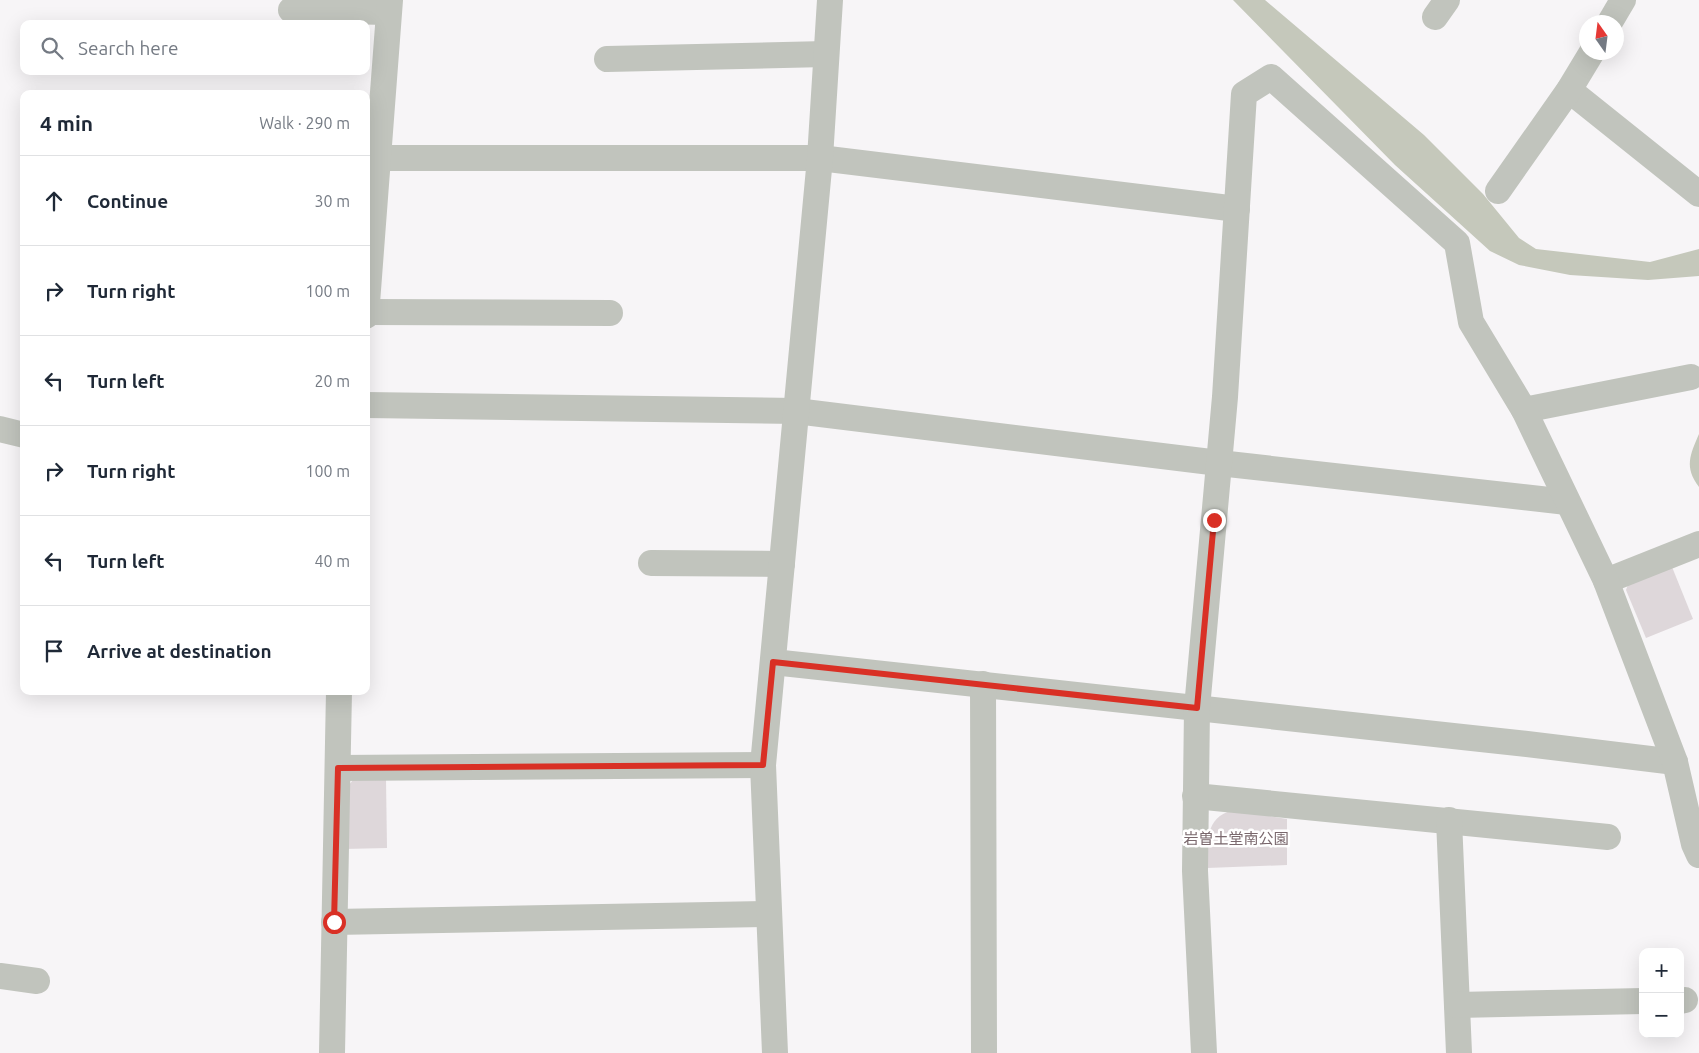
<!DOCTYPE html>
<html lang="en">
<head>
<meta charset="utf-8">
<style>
	:root { --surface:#fff; --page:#f2f2f3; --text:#1f2937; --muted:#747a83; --line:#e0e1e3 }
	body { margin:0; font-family:Ubuntu,"Noto Sans JP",sans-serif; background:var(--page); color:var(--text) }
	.controls { position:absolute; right:15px; bottom:15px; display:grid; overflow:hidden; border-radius:10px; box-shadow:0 5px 20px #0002 }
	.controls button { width:45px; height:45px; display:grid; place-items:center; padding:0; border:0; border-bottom:1px solid var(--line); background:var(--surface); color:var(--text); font:25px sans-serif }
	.compass { position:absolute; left:1579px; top:15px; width:45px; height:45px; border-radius:50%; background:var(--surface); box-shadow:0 5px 20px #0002; rotate:346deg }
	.stop { position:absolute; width:15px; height:15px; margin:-11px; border:4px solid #d93025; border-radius:50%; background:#fff }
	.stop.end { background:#d93025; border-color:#fff; box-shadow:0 1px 5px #0008 }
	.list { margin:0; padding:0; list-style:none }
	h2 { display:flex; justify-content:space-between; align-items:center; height:65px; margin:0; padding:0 20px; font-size:21px }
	h2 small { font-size:16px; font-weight:400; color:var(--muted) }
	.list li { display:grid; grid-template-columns:32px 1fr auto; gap:15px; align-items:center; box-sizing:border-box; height:90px; padding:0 20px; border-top:1px solid var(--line) }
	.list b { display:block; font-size:19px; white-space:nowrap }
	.list em { font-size:16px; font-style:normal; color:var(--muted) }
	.icon { flex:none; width:28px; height:28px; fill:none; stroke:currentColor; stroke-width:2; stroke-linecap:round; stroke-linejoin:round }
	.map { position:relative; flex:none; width:1699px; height:1053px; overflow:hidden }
	.search { position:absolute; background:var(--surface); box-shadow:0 5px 20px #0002; left:20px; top:20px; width:350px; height:55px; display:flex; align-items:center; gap:12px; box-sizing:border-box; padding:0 18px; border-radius:10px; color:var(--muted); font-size:19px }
	.panel { position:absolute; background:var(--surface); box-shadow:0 5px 20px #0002; left:20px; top:90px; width:350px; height:605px; border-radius:10px }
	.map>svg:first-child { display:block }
	.green { fill:#ded7da }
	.water { fill:#c5c8bb }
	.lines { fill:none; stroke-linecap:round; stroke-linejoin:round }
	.street { stroke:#c1c4bd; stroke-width:26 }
	.route { stroke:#d93025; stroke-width:6 }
	.labels { text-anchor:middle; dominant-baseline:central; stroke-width:5; stroke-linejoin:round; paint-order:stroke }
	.park-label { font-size:15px; fill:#7a686d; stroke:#fff }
</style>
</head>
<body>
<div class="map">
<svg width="1699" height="1053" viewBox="0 0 1699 1053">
	<rect width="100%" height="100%" fill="#f7f5f7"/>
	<!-- green -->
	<g class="green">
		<path d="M1670 562 1693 619 1646 638 1626 590 1631 577Z"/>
		<path d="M386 779 387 848 344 849V791L353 780Z"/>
		<path d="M1233 810 1287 819V865L1207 868C1208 842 1204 818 1233 810Z"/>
	</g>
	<!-- water -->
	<g class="water">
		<path d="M1233 0H1265L1424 135 1483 194 1519 238 1536 249 1650 262 1699 249V276L1648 280 1570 275 1519 265 1490 251 1395 165Z"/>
		<path d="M1699 434V487C1684 467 1690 455 1699 434Z"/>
	</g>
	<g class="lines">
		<!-- street -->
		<g class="street">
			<path d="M291 10 388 12"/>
			<path d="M1435 17 1447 0"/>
			<path d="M1610 22 1623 0"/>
			<path d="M607 59 826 54"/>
			<path d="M1569 90 1699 194"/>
			<path d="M379 158H820L1237 209"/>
			<path d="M1498 191 1569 90 1592 52"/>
			<path d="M367 312 610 313"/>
			<path d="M366 316 390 0"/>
			<path d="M366 405 796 411 1219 463 1567 502"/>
			<path d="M1524 410 1691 377"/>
			<path d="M0 429 24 435"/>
			<path d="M651 563 782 564"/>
			<path d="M1606 581 1699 544"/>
			<path d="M773 662 1527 744 1675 762"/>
			<path d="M983 684 984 1053"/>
			<path d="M338 768 763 765"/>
			<path d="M1195 796 1608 837"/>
			<path d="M1449 820 1459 1053"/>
			<path d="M334 922 769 914"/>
			<path d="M0 976 37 981"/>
			<path d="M1680 1001 1685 1000"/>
			<path d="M1457 1005 1643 1001"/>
			<path d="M332 1053 339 691"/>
			<path d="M775 1053 763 765 820 158 830 0"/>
			<path d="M1204 1053 1195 871 1197 708 1225 397 1244 94 1271 77 1457 243 1471 322 1524 410 1606 581 1675 762 1694 844 1699 855"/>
		</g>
	</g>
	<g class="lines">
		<!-- route -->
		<path class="route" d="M334 922 338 768 763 765 773 662 1197 708 1214 520"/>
	</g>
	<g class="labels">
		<!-- park labels -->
		<g class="park-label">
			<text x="1236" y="838">岩曽土堂南公園</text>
		</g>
	</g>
</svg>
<div class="controls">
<button>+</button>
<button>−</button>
</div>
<svg class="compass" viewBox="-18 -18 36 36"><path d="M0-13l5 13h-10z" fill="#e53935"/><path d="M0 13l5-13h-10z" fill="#747a83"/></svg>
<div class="stop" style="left:334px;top:922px"></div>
<div class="stop end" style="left:1214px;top:520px"></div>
<div class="search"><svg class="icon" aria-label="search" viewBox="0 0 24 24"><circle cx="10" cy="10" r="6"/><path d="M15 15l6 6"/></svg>Search here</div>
<section class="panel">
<h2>4 min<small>Walk · 290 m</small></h2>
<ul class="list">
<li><svg class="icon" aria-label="ahead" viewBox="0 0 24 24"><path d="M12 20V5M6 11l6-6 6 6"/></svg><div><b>Continue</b></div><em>30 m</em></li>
<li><svg class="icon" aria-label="right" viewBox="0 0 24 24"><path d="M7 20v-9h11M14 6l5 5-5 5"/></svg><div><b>Turn right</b></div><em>100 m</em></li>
<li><svg class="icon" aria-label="left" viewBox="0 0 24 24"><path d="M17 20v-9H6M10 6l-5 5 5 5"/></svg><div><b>Turn left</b></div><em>20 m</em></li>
<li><svg class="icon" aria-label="right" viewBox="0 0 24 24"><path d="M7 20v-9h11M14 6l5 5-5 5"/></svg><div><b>Turn right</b></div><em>100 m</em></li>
<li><svg class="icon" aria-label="left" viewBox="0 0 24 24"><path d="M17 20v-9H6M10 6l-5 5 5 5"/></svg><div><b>Turn left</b></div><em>40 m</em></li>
<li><svg class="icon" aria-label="arrive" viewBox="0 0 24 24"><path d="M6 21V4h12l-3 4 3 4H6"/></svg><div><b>Arrive at destination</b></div></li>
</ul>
</section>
</div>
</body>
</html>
